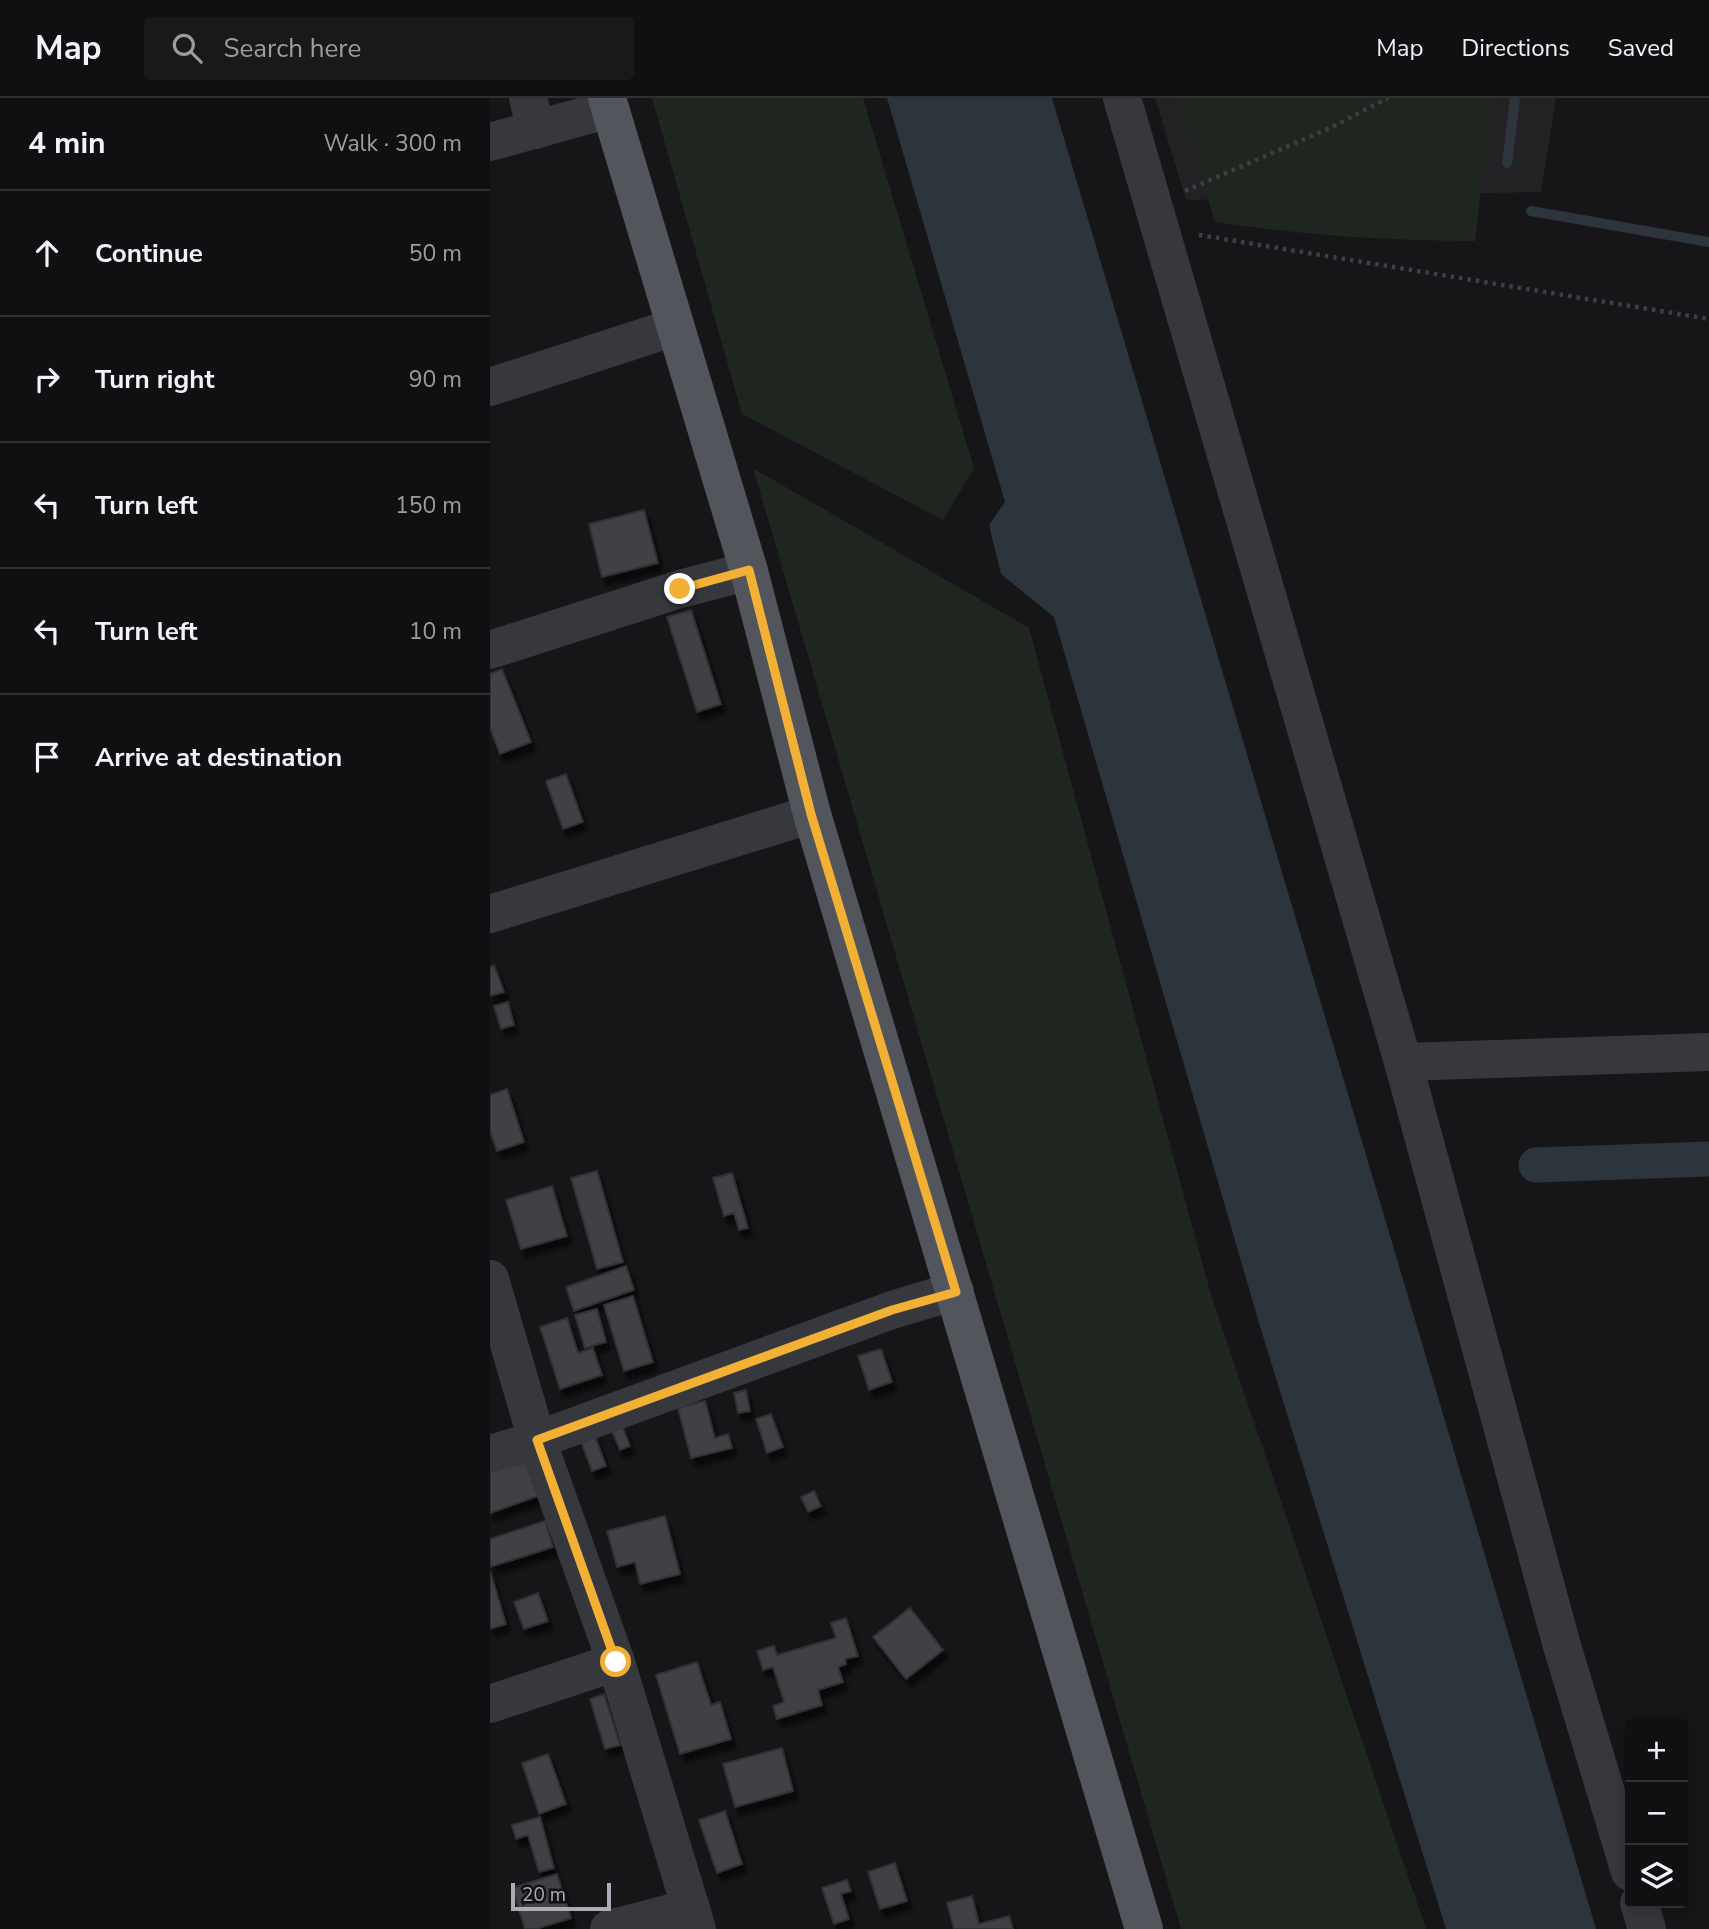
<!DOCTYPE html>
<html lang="en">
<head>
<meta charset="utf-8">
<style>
	:root { --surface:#101012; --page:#19191b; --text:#f1f3f6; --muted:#9c9d9f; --line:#303032 }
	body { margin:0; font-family:"Nunito Sans",sans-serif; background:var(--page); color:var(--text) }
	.controls { position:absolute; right:21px; bottom:21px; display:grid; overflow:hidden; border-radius:7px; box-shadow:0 4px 18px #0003 }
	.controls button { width:63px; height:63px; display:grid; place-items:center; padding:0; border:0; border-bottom:2px solid var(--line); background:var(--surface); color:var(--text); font:35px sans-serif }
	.scale { position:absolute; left:21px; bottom:18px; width:100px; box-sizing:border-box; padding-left:7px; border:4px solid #a8adb8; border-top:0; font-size:19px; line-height:24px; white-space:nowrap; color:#a8adb8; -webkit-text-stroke:5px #111113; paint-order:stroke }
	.stop { position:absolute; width:21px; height:21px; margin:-16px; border:5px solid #f2b134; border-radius:50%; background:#fff }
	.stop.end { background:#f2b134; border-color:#fff; box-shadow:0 2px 7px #0008 }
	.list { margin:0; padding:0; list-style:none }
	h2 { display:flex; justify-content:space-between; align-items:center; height:91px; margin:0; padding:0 28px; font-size:30px }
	h2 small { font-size:23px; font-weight:400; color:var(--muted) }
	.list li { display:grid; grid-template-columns:46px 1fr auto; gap:21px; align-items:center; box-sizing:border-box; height:126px; padding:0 28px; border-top:2px solid var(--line) }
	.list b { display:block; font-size:26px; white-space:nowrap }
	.list em { font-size:23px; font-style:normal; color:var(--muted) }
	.icon { flex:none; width:38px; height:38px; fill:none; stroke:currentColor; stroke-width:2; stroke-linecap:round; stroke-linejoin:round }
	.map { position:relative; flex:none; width:1219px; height:1831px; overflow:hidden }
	header { display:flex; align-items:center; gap:42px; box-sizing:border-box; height:98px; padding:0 35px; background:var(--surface); border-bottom:2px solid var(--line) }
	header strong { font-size:33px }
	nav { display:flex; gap:38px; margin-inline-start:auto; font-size:24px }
	.search { width:490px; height:63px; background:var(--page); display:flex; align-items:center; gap:18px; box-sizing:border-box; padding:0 24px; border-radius:7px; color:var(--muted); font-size:26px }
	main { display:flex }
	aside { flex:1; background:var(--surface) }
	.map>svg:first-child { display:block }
	.built { fill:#222225 }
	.green { fill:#1e261f }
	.water { fill:#2c353c }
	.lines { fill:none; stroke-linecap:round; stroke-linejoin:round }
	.stream { stroke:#2c353c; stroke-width:10 }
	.canal { stroke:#2c353c; stroke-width:35 }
	.building { fill:#404145; stroke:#303034; stroke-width:2; filter:url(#shadow) }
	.path { stroke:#3d3f44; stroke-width:4.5; stroke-dasharray:3.5 5; stroke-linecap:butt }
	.minor { stroke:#37383d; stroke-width:38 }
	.major { stroke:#53555c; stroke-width:38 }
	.route { stroke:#f2b134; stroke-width:9 }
</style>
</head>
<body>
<header>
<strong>Map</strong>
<div class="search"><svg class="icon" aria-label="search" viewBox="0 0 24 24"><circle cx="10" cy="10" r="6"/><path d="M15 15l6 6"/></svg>Search here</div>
<nav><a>Map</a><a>Directions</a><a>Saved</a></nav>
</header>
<main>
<aside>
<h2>4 min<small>Walk · 300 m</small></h2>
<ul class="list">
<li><svg class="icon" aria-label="ahead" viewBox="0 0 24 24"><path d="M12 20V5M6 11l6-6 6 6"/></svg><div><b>Continue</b></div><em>50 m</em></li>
<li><svg class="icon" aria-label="right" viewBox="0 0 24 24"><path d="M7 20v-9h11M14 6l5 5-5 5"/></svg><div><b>Turn right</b></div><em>90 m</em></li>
<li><svg class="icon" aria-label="left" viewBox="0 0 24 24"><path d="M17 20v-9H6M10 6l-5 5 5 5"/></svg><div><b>Turn left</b></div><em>150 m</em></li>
<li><svg class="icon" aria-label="left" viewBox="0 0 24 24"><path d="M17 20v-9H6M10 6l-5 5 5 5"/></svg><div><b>Turn left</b></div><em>10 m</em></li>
<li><svg class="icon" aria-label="arrive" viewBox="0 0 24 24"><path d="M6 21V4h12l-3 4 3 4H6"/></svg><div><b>Arrive at destination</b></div></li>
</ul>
</aside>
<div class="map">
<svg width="1219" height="1831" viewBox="0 0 1219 1831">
	<defs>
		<filter id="shadow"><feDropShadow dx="4.5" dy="8" stdDeviation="2" flood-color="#0009"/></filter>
	</defs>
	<rect width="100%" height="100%" fill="#161618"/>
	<!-- built -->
	<path class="built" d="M665 0H1066L1051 94 696 102Z"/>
	<!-- green -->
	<g class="green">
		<path d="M162 0H373L484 370 453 422 252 316Z"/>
		<path d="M688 0H1002L985 143C898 143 811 137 725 124Z"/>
		<path d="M263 370 539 530 721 1197 936 1831H691Z"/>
	</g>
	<!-- water -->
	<path class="water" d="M397 0H562L1106 1831H956L769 1225 564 519 511 476 499 427 515 404Z"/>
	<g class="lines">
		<!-- stream -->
		<g class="stream">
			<path d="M1017 65 1025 0"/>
			<path d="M1041 113 1219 144"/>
		</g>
		<!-- canal -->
		<path class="canal" d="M1046 1067 1219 1061"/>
	</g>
	<!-- building -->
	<g class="building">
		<path d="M154 412 168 465 112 479 99 426Z"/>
		<path d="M201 512 231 606 207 614 177 519Z"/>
		<path d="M12 571 41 644 10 656 0 630V576Z"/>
		<path d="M76 676 93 724 73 731 56 683Z"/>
		<path d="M4 867 14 894 0 898V869Z"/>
		<path d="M18 904 24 927 11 931 4 908Z"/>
		<path d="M17 991 34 1044 7 1053 0 1033V997Z"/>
		<path d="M107 1073 133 1164 107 1171 81 1080Z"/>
		<path d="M242 1075 258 1130 249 1132 244 1115 234 1118 223 1080Z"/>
		<path d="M62 1088 77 1138 31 1151 16 1102Z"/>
		<path d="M136 1168 144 1192 84 1213 76 1189Z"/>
		<path d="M143 1198 163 1264 134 1273 114 1207Z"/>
		<path d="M107 1211 116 1244 95 1250 85 1217Z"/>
		<path d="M77 1220 88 1255 103 1250 112 1277 70 1291 50 1229Z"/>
		<path d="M391 1251 402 1284 379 1292 368 1258Z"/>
		<path d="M256 1292 260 1313 248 1315 244 1295Z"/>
		<path d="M215 1303 225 1340 238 1336 242 1350 201 1360 188 1310Z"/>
		<path d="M281 1316 293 1349 277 1355 266 1321Z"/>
		<path d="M133 1330 140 1348 130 1352 122 1333Z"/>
		<path d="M104 1336 116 1368 102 1373 90 1341Z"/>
		<path d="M33 1357 48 1398 0 1415V1368Z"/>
		<path d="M324 1393 331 1408 318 1414 311 1399Z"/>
		<path d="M175 1418 190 1476 150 1486 145 1464 127 1469 117 1433Z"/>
		<path d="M55 1423 63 1449 0 1469V1441Z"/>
		<path d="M0 1473 16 1526 0 1531Z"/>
		<path d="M48 1495 58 1523 34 1531 24 1504Z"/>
		<path d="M420 1510 453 1552 416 1581 383 1539Z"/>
		<path d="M356 1520 368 1558 355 1561 356 1566 348 1569 353 1584 328 1592 332 1607 287 1621 283 1608 294 1604 283 1569 273 1572 267 1553 284 1548 287 1557 346 1540 341 1525Z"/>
		<path d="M207 1564 221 1607 230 1604 241 1641 190 1656 166 1577Z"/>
		<path d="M114 1596 130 1647 115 1651 100 1601Z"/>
		<path d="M292 1650 303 1693 245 1709 233 1666Z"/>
		<path d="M58 1656 76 1706 49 1716 32 1665Z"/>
		<path d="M235 1713 252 1766 227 1775 209 1722Z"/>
		<path d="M50 1719 64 1770 49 1774 38 1737 26 1741 22 1727Z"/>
		<path d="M405 1765 417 1803 390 1811 378 1774Z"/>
		<path d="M67 1776 81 1820 46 1831H35L22 1790Z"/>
		<path d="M357 1782 361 1793 351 1796 359 1821 344 1826 332 1790Z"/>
		<path d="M482 1798 489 1826 519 1818 523 1831H464L457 1805Z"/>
	</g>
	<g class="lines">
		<!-- path -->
		<g class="path">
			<path d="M695 93 840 30 898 0"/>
			<path d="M709 137 1219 221"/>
		</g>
		<!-- minor -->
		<g class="minor">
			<path d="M38 0 46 32"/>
			<path d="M632 0 913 964 1072 1548 1140 1774"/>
			<path d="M0 44 120 11"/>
			<path d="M0 289 185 229"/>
			<path d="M0 552 190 491 259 473"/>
			<path d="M0 816 322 716"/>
			<path d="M913 964 1219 954"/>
			<path d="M0 1181 47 1342 126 1564 207 1831"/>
			<path d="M0 1356 47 1342 402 1212 465 1193"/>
			<path d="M0 1606 126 1564"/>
			<path d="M1149 1805 1157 1831"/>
			<path d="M119 1831 201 1810"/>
		</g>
		<!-- major -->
		<path class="major" d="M117 0 259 473 322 716 654 1831"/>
	</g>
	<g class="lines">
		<!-- route -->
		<path class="route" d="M126 1564 47 1342 402 1212 466 1194 321 716 259 472 190 491"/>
	</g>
</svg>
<div class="controls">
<button>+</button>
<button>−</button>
<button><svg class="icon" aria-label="layers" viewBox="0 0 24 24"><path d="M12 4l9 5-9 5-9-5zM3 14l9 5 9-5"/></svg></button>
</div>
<div class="scale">20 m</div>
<div class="stop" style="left:126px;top:1564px"></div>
<div class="stop end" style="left:190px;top:491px"></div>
</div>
</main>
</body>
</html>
